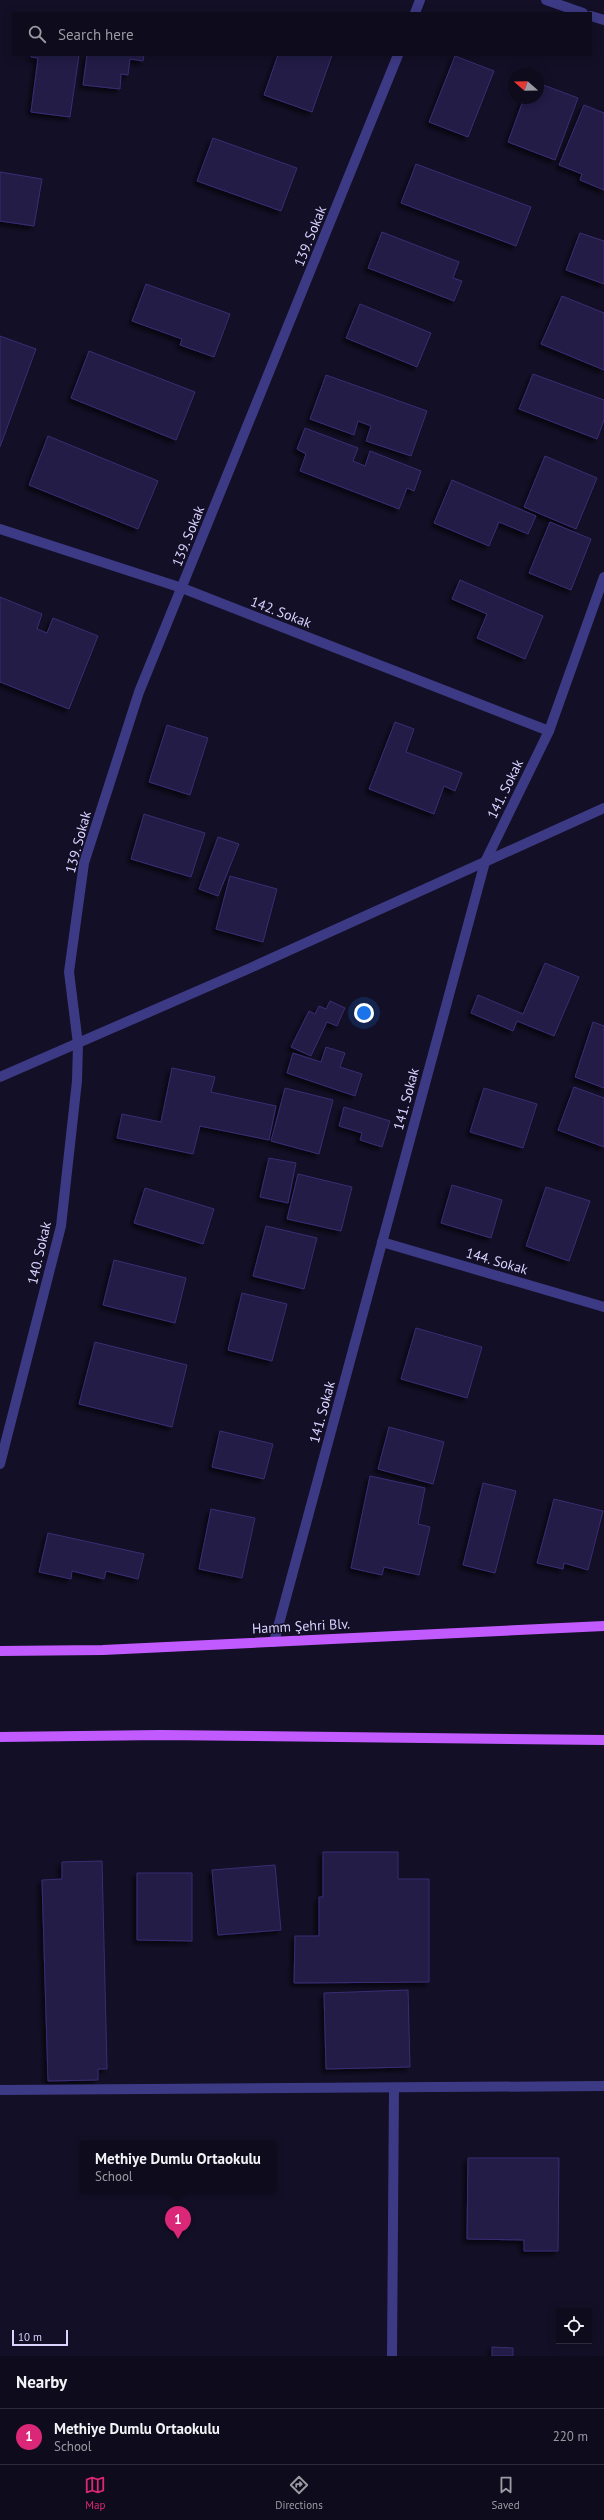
<!DOCTYPE html>
<html lang="en">
<head>
<meta charset="utf-8">
<style>
	:root { --surface:#0e0b1c; --page:#171425; --text:#f1f3f6; --muted:#9b9ba3; --line:#2e2b3b; --accent:#db2777 }
	body { margin:0; font-family:"PT Sans",sans-serif; background:var(--page); color:var(--text) }
	.controls { position:absolute; right:12px; bottom:12px; display:grid; overflow:hidden; border-radius:0px; box-shadow:0 2px 10px #0003 }
	.controls button { width:36px; height:36px; display:grid; place-items:center; padding:0; border:0; border-bottom:1px solid var(--line); background:var(--surface); color:var(--text); font:20px sans-serif }
	.compass { position:absolute; left:508px; top:68px; width:36px; height:36px; border-radius:50%; background:var(--surface); box-shadow:0 2px 10px #0003; rotate:290deg }
	.scale { position:absolute; left:12px; bottom:10px; width:56px; box-sizing:border-box; padding-left:4px; border:2px solid #d9d4ff; border-top:0; font-size:11px; line-height:14px; white-space:nowrap; color:#d9d4ff; -webkit-text-stroke:3px #130f26; paint-order:stroke }
	.you { position:absolute; left:364px; top:1013px; width:14px; height:14px; margin:-10px; border:3px solid #fff; border-radius:50%; background:#1a73e8; box-shadow:0 0 0 6px #1a73e833 }
	.badge { display:grid; place-items:center; width:26px; height:26px; border-radius:50%; background:var(--accent); color:#fff; font-size:13px; font-weight:700 }
	.pin { position:absolute; translate:-50% -33px; filter:drop-shadow(0 1px 2px #0008) }
	.pin::after { content:''; position:absolute; top:21px; width:14px; height:12px; background:inherit; clip-path:polygon(0 0,100% 0,50% 100%) }
	.popup { position:absolute; left:80px; top:2141px; width:196px; height:52px; box-sizing:border-box; display:grid; place-content:center; border-radius:0px; background:var(--surface); filter:drop-shadow(0 1px 3px #0005); font-size:13px; white-space:nowrap; color:var(--muted) }
	.popup b { font-size:15px; color:var(--text) }
	.popup::after { content:''; position:absolute; left:50%; top:100%; margin-left:-8px; border:8px solid transparent; border-top-color:var(--surface) }
	.list { margin:0; padding:0; list-style:none }
	h2 { display:flex; justify-content:space-between; align-items:center; height:52px; margin:0; padding:0 16px; font-size:17px }
	h2 small { font-size:13px; font-weight:400; color:var(--muted) }
	.list li { display:grid; grid-template-columns:26px 1fr auto; gap:12px; align-items:center; box-sizing:border-box; height:56px; padding:0 16px; border-top:1px solid var(--line) }
	.list b { display:block; font-size:15px; white-space:nowrap }
	.list p { margin:0; font-size:13px; white-space:nowrap; color:var(--muted) }
	.list em { font-size:13px; font-style:normal; color:var(--muted) }
	.icon { flex:none; width:22px; height:22px; fill:none; stroke:currentColor; stroke-width:2; stroke-linecap:round; stroke-linejoin:round }
	.map { position:relative; flex:none; width:604px; height:2356px; overflow:hidden }
	.search { position:absolute; background:var(--surface); box-shadow:0 2px 10px #0003; left:12px; right:12px; top:12px; height:44px; display:flex; align-items:center; gap:10px; box-sizing:border-box; padding:0 14px; border-radius:0px; color:var(--muted); font-size:15px }
	.sheet { height:108px; background:var(--surface) }
	nav { display:flex; justify-content:space-around; align-items:center; box-sizing:border-box; height:56px; border-top:1px solid var(--line); background:var(--surface); font-size:11px; color:var(--muted) }
	nav a { display:grid; justify-items:center; gap:2px }
	nav .on { color:var(--accent) }
	.map>svg:first-child { display:block }
	.building { fill:#241b47; stroke:#3b2d73; filter:url(#shadow) }
	.lines { fill:none; stroke-linecap:round; stroke-linejoin:round }
	.minor { stroke:#3d3a85; stroke-width:10 }
	.primary { stroke:#c25bff; stroke-width:10 }
	.labels { text-anchor:middle; dominant-baseline:central; stroke-width:3; stroke-linejoin:round; paint-order:stroke }
	.street-label { font-size:14px; fill:#d9d4ff; stroke:#130f26 }
</style>
</head>
<body>
<div class="map">
<svg width="604" height="2356" viewBox="0 0 604 2356">
	<defs>
		<filter id="shadow"><feDropShadow dx="-3.5" dy="3.5" stdDeviation="2" flood-color="#0009"/></filter>
	</defs>
	<rect width="100%" height="100%" fill="#130f26"/>
	<!-- building -->
	<g class="building">
		<path d="M31 55H79L70 117 31 112 38 58 31 57Z"/>
		<path d="M87 55H144L143 61 130 59 128 75 121 74 120 89 83 85Z"/>
		<path d="M278 55H332L312 112 264 95Z"/>
		<path d="M455 56 494 71 468 137 429 122Z"/>
		<path d="M538 83 578 98 555 160 508 142 524 98H538Z"/>
		<path d="M584 105 604 113V190L580 180 582 174 559 165Z"/>
		<path d="M213 138 297 168 281 211 197 181Z"/>
		<path d="M416 164 531 207 516 246 401 203Z"/>
		<path d="M0 172 42 179 34 226 0 221Z"/>
		<path d="M382 232 459 262 453 278 462 281 454 301 368 268Z"/>
		<path d="M580 233 604 241V284L566 270Z"/>
		<path d="M146 284 230 314 214 357 180 345 182 339 132 321Z"/>
		<path d="M562 296 604 313V370L541 344Z"/>
		<path d="M360 304 431 333 417 367 346 338Z"/>
		<path d="M0 336 36 349 0 447Z"/>
		<path d="M89 351 195 392 176 440 71 398Z"/>
		<path d="M533 374 604 400V420L597 439 519 409Z"/>
		<path d="M326 375 427 411 411 456 366 441 371 426 358 421 354 435 310 419Z"/>
		<path d="M305 428 358 448 353 461 365 466 370 451 421 471 414 491 407 488 399 509 300 471 306 454 297 449Z"/>
		<path d="M48 436 158 481 138 529 29 485Z"/>
		<path d="M545 456 597 478 576 529 524 507Z"/>
		<path d="M452 480 536 516 528 534 499 522 489 546 434 523Z"/>
		<path d="M550 522 591 539 571 590 529 573Z"/>
		<path d="M460 580 543 616 525 659 477 638 487 614 452 599Z"/>
		<path d="M0 597 42 614 37 629 47 633 53 618 98 636 69 709 0 682Z"/>
		<path d="M395 722 414 729 406 752 462 773 455 791 444 786 434 814 369 789Z"/>
		<path d="M167 725 208 738 190 795 149 782Z"/>
		<path d="M144 814 205 833 191 877 131 859Z"/>
		<path d="M218 837 239 844 218 896 199 889Z"/>
		<path d="M230 876 277 889 263 942 216 929Z"/>
		<path d="M545 963 579 977 554 1036 517 1021 513 1031 471 1013 478 995 523 1014Z"/>
		<path d="M330 1001 345 1008 337 1026 327 1022 311 1056 291 1047 309 1011 315 1014 319 1006 326 1009Z"/>
		<path d="M593 1022 604 1026V1088L575 1077Z"/>
		<path d="M326 1047 345 1053 340 1067 362 1074 355 1096 287 1073 293 1053 321 1062Z"/>
		<path d="M172 1068 215 1077 211 1092 276 1106 269 1140 200 1126 193 1154 117 1138 122 1114 161 1122Z"/>
		<path d="M574 1087 604 1098V1147L558 1130Z"/>
		<path d="M285 1088 333 1100 319 1154 271 1141Z"/>
		<path d="M484 1088 537 1104 523 1148 470 1132Z"/>
		<path d="M344 1107 390 1121 382 1147 360 1140 362 1133 339 1126Z"/>
		<path d="M269 1158 296 1163 288 1203 260 1197Z"/>
		<path d="M298 1174 352 1187 341 1231 287 1219Z"/>
		<path d="M452 1185 502 1200 491 1238 441 1223Z"/>
		<path d="M546 1187 590 1201 569 1261 526 1246Z"/>
		<path d="M145 1188 214 1209 203 1244 134 1223Z"/>
		<path d="M266 1226 317 1238 304 1289 253 1276Z"/>
		<path d="M114 1260 186 1278 175 1323 103 1305Z"/>
		<path d="M242 1293 287 1304 272 1361 228 1350Z"/>
		<path d="M416 1328 482 1347 467 1398 401 1379Z"/>
		<path d="M95 1342 187 1365 172 1427 79 1404Z"/>
		<path d="M389 1427 444 1442 433 1484 378 1469Z"/>
		<path d="M220 1431 273 1444 264 1479 212 1467Z"/>
		<path d="M370 1476 425 1488 418 1524 430 1527 419 1575 384 1567 382 1575 351 1568Z"/>
		<path d="M483 1483 516 1491 495 1573 463 1565Z"/>
		<path d="M554 1499 603 1511 588 1570 564 1563 563 1569 537 1563Z"/>
		<path d="M211 1509 255 1518 242 1578 199 1569Z"/>
		<path d="M48 1533 144 1554 138 1579 106 1571 104 1579 72 1571 71 1579 39 1572Z"/>
		<path d="M323 1852H398V1879H429V1982L294 1983 295 1936H319V1897H323Z"/>
		<path d="M102 1861 107 2069H98V2080L48 2081 42 1880 62 1879V1862Z"/>
		<path d="M275 1865 281 1930 218 1935 212 1870Z"/>
		<path d="M137 1873H192V1941L137 1940Z"/>
		<path d="M408 1990 410 2067 326 2069 324 1993Z"/>
		<path d="M468 2158H559L558 2251H524V2240L467 2239Z"/>
		<path d="M492 2347 513 2348V2356H492Z"/>
	</g>
	<g class="lines">
		<!-- minor -->
		<g class="minor">
			<path d="M546 0 583 13"/>
			<path d="M415 13 420 0"/>
			<path d="M591 16 604 20"/>
			<path d="M0 529 182 588 549 731"/>
			<path d="M0 1077 248 969 604 808"/>
			<path d="M382 1242 604 1307"/>
			<path d="M0 1464 61 1226 77 1081 78 1044 69 972 84 863 139 692 398 55"/>
			<path d="M274 1642 485 862 549 731 604 577"/>
			<path d="M0 2090 604 2086"/>
			<path d="M392 2356 394 2088"/>
		</g>
		<!-- primary -->
		<g class="primary">
			<path d="M0 1651 103 1650 604 1626"/>
			<path d="M0 1737 161 1735 604 1740"/>
		</g>
	</g>
	<g class="labels">
		<!-- street labels -->
		<g class="street-label">
			<text transform="translate(310 236) rotate(-68)">139. Sokak</text>
			<text transform="translate(188 536) rotate(-68)">139. Sokak</text>
			<text transform="translate(281 612) rotate(21)">142. Sokak</text>
			<text transform="translate(505 789) rotate(-64)">141. Sokak</text>
			<text transform="translate(78 842) rotate(-75)">139. Sokak</text>
			<text transform="translate(406 1099) rotate(-75)">141. Sokak</text>
			<text transform="translate(39 1253) rotate(-77)">140. Sokak</text>
			<text transform="translate(497 1261) rotate(16)">144. Sokak</text>
			<text transform="translate(322 1412) rotate(-75)">141. Sokak</text>
			<text transform="translate(301 1626) rotate(-3)">Hamm Şehri Blv.</text>
		</g>
	</g>
</svg>
<div class="controls">
<button><svg class="icon" aria-label="locate" viewBox="0 0 24 24"><circle cx="12" cy="12" r="6"/><path d="M12 2v4M12 18v4M2 12h4M18 12h4"/></svg></button>
</div>
<svg class="compass" viewBox="-18 -18 36 36"><path d="M0-13l5 13h-10z" fill="#e53935"/><path d="M0 13l5-13h-10z" fill="#9b9ba3"/></svg>
<div class="scale">10 m</div>
<div class="you"></div>
<div class="pin badge" style="left:178px;top:2239px">1</div>
<div class="popup"><b>Methiye Dumlu Ortaokulu</b>School</div>
<div class="search"><svg class="icon" aria-label="search" viewBox="0 0 24 24"><circle cx="10" cy="10" r="6"/><path d="M15 15l6 6"/></svg>Search here</div>
</div>
<section class="sheet">
<h2>Nearby<small></small></h2>
<ul class="list">
<li><span class="badge">1</span><div><b>Methiye Dumlu Ortaokulu</b><p>School</p></div><em>220 m</em></li>
</ul>
</section>
<nav>
<a class="on"><svg class="icon" aria-label="map" viewBox="0 0 24 24"><path d="M3 6l6-2 6 2 6-2v14l-6 2-6-2-6 2zM9 4v14M15 6v14"/></svg>Map</a>
<a><svg class="icon" aria-label="directions" viewBox="0 0 24 24"><path d="M12 3l9 9-9 9-9-9zM9 14v-3h6M13 9l2 2-2 2"/></svg>Directions</a>
<a><svg class="icon" aria-label="saved" viewBox="0 0 24 24"><path d="M7 4h10v16l-5-4-5 4z"/></svg>Saved</a>
</nav>
</body>
</html>
